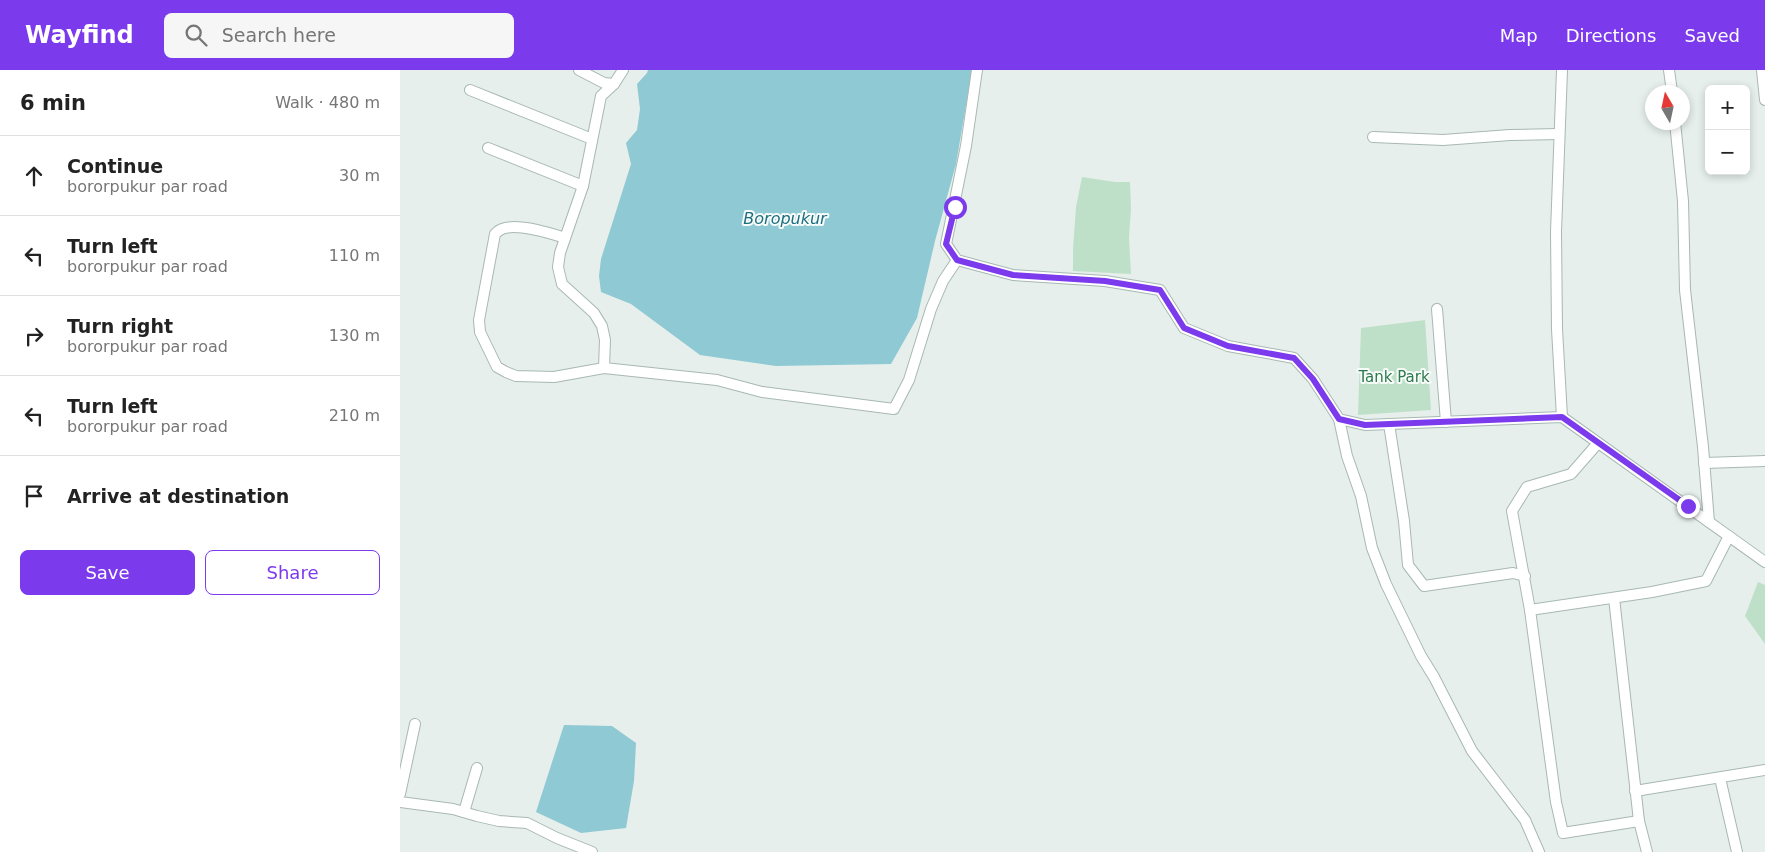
<!DOCTYPE html>
<html lang="en">
<head>
<meta charset="utf-8">
<style>
	:root { --surface:#fff; --page:#f6f6f6; --text:#222; --muted:#767676; --line:#e0e0e0; --accent:#7c3aed }
	body { margin:0; font-family:"DejaVu Sans",sans-serif; background:var(--page); color:var(--text) }
	.controls { position:absolute; right:15px; top:15px; display:grid; overflow:hidden; border-radius:8px; box-shadow:0 2px 8px #0003 }
	.controls button { width:45px; height:45px; display:grid; place-items:center; padding:0; border:0; border-bottom:1px solid var(--line); background:var(--surface); color:var(--text); font:25px sans-serif }
	.compass { position:absolute; left:1245px; top:15px; width:45px; height:45px; border-radius:50%; background:var(--surface); box-shadow:0 2px 8px #0003; rotate:351deg }
	.stop { position:absolute; width:15px; height:15px; margin:-11px; border:4px solid #7c3aed; border-radius:50%; background:#fff }
	.stop.end { background:#7c3aed; border-color:#fff; box-shadow:0 1px 5px #0008 }
	.list { margin:0; padding:0; list-style:none }
	h2 { display:flex; justify-content:space-between; align-items:center; height:65px; margin:0; padding:0 20px; font-size:21px }
	h2 small { font-size:16px; font-weight:400; color:var(--muted) }
	.list li { display:grid; grid-template-columns:32px 1fr auto; gap:15px; align-items:center; box-sizing:border-box; height:80px; padding:0 20px; border-top:1px solid var(--line) }
	.list b { display:block; font-size:19px; white-space:nowrap }
	.list p { margin:0; font-size:16px; white-space:nowrap; color:var(--muted) }
	.list em { font-size:16px; font-style:normal; color:var(--muted) }
	.actions { display:flex; gap:10px; padding:15px 20px }
	.actions a { flex:1; padding:11px 0; border:1px solid var(--accent); border-radius:8px; text-align:center; font-size:18px; color:var(--accent) }
	.actions .main { background:var(--accent); color:#fff }
	.icon { flex:none; width:28px; height:28px; fill:none; stroke:currentColor; stroke-width:2; stroke-linecap:round; stroke-linejoin:round }
	.map { position:relative; flex:none; width:1365px; height:782px; overflow:hidden }
	header { display:flex; align-items:center; gap:30px; box-sizing:border-box; height:70px; padding:0 25px; background:var(--accent); color:#fff }
	header strong { font-size:24px }
	nav { display:flex; gap:28px; margin-inline-start:auto; font-size:18px }
	.search { width:350px; height:45px; background:var(--page); display:flex; align-items:center; gap:12px; box-sizing:border-box; padding:0 18px; border-radius:8px; color:var(--muted); font-size:19px }
	main { display:flex }
	aside { flex:1; background:var(--surface) }
	.map>svg:first-child { display:block }
	.green { fill:#bfe0c8 }
	.water { fill:#8ec9d4 }
	.lines { fill:none; stroke-linecap:round; stroke-linejoin:round }
	.street-casing { stroke:#a8b8b2; stroke-width:12 }
	.street { stroke:#fff; stroke-width:10 }
	.route { stroke:#7c3aed; stroke-width:6 }
	.labels { text-anchor:middle; dominant-baseline:central; stroke-width:4; stroke-linejoin:round; paint-order:stroke }
	.park-label { font-size:15px; fill:#2d7a4b; stroke:#f7fbf9 }
	.water-label { font-size:16px; font-style:italic; fill:#1c6f80; stroke:#f7fbf9 }
</style>
</head>
<body>
<header>
<strong>Wayfind</strong>
<div class="search"><svg class="icon" aria-label="search" viewBox="0 0 24 24"><circle cx="10" cy="10" r="6"/><path d="M15 15l6 6"/></svg>Search here</div>
<nav><a>Map</a><a>Directions</a><a>Saved</a></nav>
</header>
<main>
<aside>
<h2>6 min<small>Walk · 480 m</small></h2>
<ul class="list">
<li><svg class="icon" aria-label="ahead" viewBox="0 0 24 24"><path d="M12 20V5M6 11l6-6 6 6"/></svg><div><b>Continue</b><p>bororpukur par road</p></div><em>30 m</em></li>
<li><svg class="icon" aria-label="left" viewBox="0 0 24 24"><path d="M17 20v-9H6M10 6l-5 5 5 5"/></svg><div><b>Turn left</b><p>bororpukur par road</p></div><em>110 m</em></li>
<li><svg class="icon" aria-label="right" viewBox="0 0 24 24"><path d="M7 20v-9h11M14 6l5 5-5 5"/></svg><div><b>Turn right</b><p>bororpukur par road</p></div><em>130 m</em></li>
<li><svg class="icon" aria-label="left" viewBox="0 0 24 24"><path d="M17 20v-9H6M10 6l-5 5 5 5"/></svg><div><b>Turn left</b><p>bororpukur par road</p></div><em>210 m</em></li>
<li><svg class="icon" aria-label="arrive" viewBox="0 0 24 24"><path d="M6 21V4h12l-3 4 3 4H6"/></svg><div><b>Arrive at destination</b></div></li>
</ul>
<div class="actions"><a class="main">Save</a><a>Share</a></div>
</aside>
<div class="map">
<svg width="1365" height="782" viewBox="0 0 1365 782">
	<rect width="100%" height="100%" fill="#e6efeb"/>
	<!-- green -->
	<g class="green">
		<path d="M682 107 715 112H730L731 139 729 167 731 204 673 201V179L676 137Z"/>
		<path d="M1025 250 1031 340 958 345 961 258Z"/>
		<path d="M1358 512 1365 515V574L1345 546Z"/>
	</g>
	<!-- water -->
	<g class="water">
		<path d="M248 0H572L556 94 535 171 517 248 491 294 376 296 300 285 231 234 201 222 199 206 201 189 231 94 226 73 237 60 240 39 237 14 247 3Z"/>
		<path d="M164 655 212 656 236 673 234 711 226 758 181 763 136 742Z"/>
	</g>
	<g class="lines">
		<!-- street casing -->
		<g class="street-casing">
			<g id="street">
				<path d="M179 0 204 13 214 14"/>
				<path d="M223 0 214 14 201 26 183 116 160 183 158 197 162 214 194 243 202 256 205 270 204 298 317 310 362 322 494 339 509 310 531 239 543 211 557 190"/>
				<path d="M577 0 566 76 546 174 557 190 613 205 705 211 760 220 784 258 828 276 894 288 913 309 939 349 965 355 1162 347 1365 492"/>
				<path d="M1269 0 1272 22"/>
				<path d="M1362 0 1365 30"/>
				<path d="M70 20 192 69"/>
				<path d="M1275 52 1283 131 1285 220 1303 377 1309 452"/>
				<path d="M973 67 1043 70 1110 65 1159 64"/>
				<path d="M88 78 183 116"/>
				<path d="M165 168C150 163 116 153 102 159 99 160 97 162 95 164L79 250 80 262 97 297 106 302 116 306 154 307 204 298"/>
				<path d="M1037 239 1046 352"/>
				<path d="M1162 347 1157 259 1156 162 1162 0"/>
				<path d="M939 349 947 386 961 426 972 478 986 514 1021 586 1034 607 1072 681 1125 750 1139 782"/>
				<path d="M989 354 1004 451 1008 495 1024 516 1113 503 1125 506"/>
				<path d="M1198 373 1171 404 1127 417 1112 441 1130 540 1156 732 1163 763 1239 751 1247 782"/>
				<path d="M1304 393 1365 391"/>
				<path d="M1214 528 1239 751"/>
				<path d="M1130 540 1252 522 1306 511 1329 466"/>
				<path d="M1320 708 1337 782"/>
				<path d="M1235 721 1365 700"/>
				<path d="M0 724 15 654"/>
				<path d="M0 732 53 739 77 746 99 751 127 753 157 768 192 782"/>
				<path d="M64 742 77 698"/>
			</g>
		</g>
		<!-- street -->
		<use href="#street" class="street"/>
	</g>
	<g class="lines">
		<!-- route -->
		<path class="route" d="M555 137 546 174 557 190 613 205 705 211 760 220 784 258 828 276 894 288 913 309 939 349 965 355 1162 347 1288 436"/>
	</g>
	<g class="labels">
		<!-- park labels -->
		<g class="park-label">
			<text x="994" y="307">Tank Park</text>
		</g>
		<!-- water labels -->
		<g class="water-label">
			<text x="385" y="148">Boropukur</text>
		</g>
	</g>
</svg>
<div class="controls">
<button>+</button>
<button>−</button>
</div>
<svg class="compass" viewBox="-18 -18 36 36"><path d="M0-13l5 13h-10z" fill="#e53935"/><path d="M0 13l5-13h-10z" fill="#767676"/></svg>
<div class="stop" style="left:555px;top:137px"></div>
<div class="stop end" style="left:1288px;top:436px"></div>
</div>
</main>
</body>
</html>
